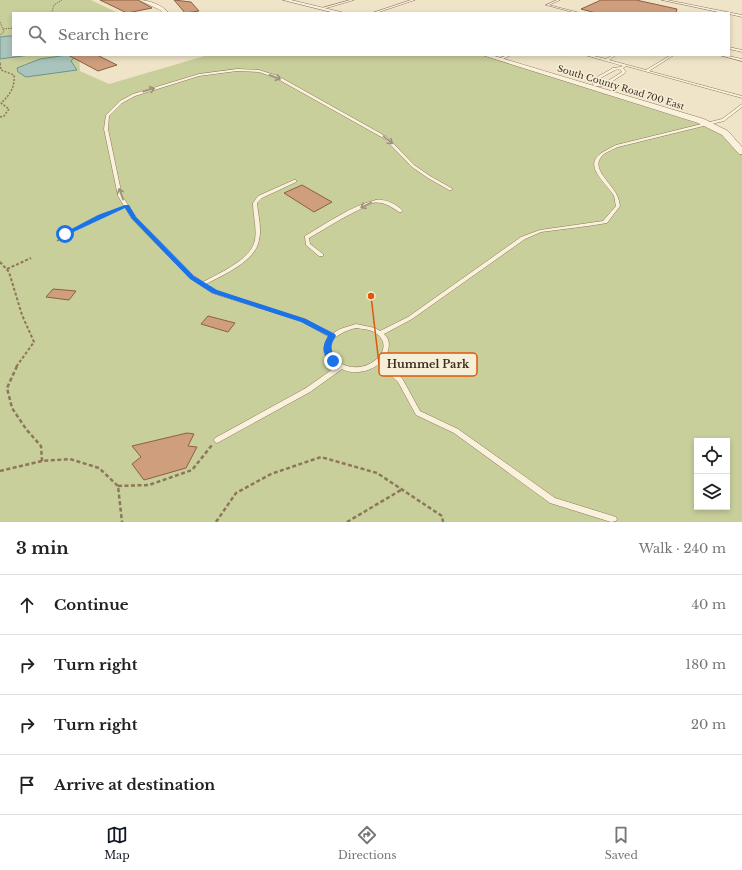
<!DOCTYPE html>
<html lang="en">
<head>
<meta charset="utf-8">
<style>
	:root { --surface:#fff; --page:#f2f2f2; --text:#222; --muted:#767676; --line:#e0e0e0; --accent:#111827 }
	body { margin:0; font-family:"Libre Baskerville",serif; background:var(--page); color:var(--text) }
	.controls { position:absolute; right:12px; bottom:12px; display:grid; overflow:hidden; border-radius:0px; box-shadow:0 2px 6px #0003 }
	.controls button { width:36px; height:36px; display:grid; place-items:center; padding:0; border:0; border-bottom:1px solid var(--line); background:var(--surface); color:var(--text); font:20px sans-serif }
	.stop { position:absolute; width:12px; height:12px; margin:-9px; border:3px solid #1a73e8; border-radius:50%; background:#fff }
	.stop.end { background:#1a73e8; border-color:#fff; box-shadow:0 1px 4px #0008 }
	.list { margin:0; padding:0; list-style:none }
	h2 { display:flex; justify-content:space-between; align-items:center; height:52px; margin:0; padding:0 16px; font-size:17px }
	h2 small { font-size:13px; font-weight:400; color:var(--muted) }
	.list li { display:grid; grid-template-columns:26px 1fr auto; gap:12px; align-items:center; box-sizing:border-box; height:60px; padding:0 16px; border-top:1px solid var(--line) }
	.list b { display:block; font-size:15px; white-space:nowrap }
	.list em { font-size:13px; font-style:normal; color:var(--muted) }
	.icon { flex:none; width:22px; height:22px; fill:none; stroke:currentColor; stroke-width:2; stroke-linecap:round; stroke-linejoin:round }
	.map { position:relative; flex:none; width:742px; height:522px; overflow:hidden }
	.search { position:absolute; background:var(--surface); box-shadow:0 2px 6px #0003; left:12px; right:12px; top:12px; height:44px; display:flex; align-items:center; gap:10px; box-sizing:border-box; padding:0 14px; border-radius:0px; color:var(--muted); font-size:15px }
	.sheet { height:292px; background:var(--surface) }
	nav { display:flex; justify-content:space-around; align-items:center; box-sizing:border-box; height:56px; border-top:1px solid var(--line); background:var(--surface); font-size:11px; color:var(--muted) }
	nav a { display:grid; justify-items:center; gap:2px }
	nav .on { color:var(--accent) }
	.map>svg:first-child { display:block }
	.green { fill:#c9cf9b; fill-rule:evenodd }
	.water { fill:#a9c4bc; stroke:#6f938a }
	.building { fill:#cf9f7d; stroke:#8d5f41 }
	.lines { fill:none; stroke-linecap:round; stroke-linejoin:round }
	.lane-casing { stroke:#8d765c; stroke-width:1 }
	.street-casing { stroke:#8d765c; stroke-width:1 }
	.path-far3 { stroke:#8d765c; stroke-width:1; stroke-dasharray:1.5 1; stroke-linecap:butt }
	.path-far2 { stroke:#8d765c; stroke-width:1.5; stroke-dasharray:2 1.5; stroke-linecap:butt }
	.path-far1 { stroke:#8d765c; stroke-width:2; stroke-dasharray:3 2; stroke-linecap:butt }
	.path { stroke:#8d765c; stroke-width:2.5; stroke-dasharray:4 2.5; stroke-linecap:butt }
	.lane { fill:#faf1dc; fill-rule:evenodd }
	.street { fill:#faf1dc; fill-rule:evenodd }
	.oneway { stroke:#9c907e }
	.route { fill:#1a73e8 }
	.labels { text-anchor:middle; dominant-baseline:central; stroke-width:3; stroke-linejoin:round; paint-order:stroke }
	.far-street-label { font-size:9px; fill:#3d2e20; stroke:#f7eed8 }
	.leader { fill:none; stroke:#df570d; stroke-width:1.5 }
	.callout-dot { fill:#df570d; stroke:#f7eed8; stroke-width:1.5 }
	.callout { fill:#f7eed8; stroke:#df570d; stroke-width:1.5 }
	.callout-label { font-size:11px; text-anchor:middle; font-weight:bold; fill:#3d2e20 }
</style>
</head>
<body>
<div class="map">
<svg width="742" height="522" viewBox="0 0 742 522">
	<rect width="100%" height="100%" fill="#f0e4c8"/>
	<!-- green -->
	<path class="green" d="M0 0H91L118 13H13V55H79L80 71 109 84 208 55H479L673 112 709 126 731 140 742 152V522H0ZM697 441H727V507H697Z"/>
	<!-- water -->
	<g class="water">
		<path d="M8 36H13V55H30L0 59V37Z"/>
		<path d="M67 55H77L71 61 77 70 26 77 18 72 17 68 40 59Z"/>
	</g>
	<!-- building -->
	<g class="building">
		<path d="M100 0H138L152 8 127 13Z"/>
		<path d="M174 0 191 2 199 11 185 13Z"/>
		<path d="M601 0H636L677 9 676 13H596L581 9Z"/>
		<path d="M68 55H97L117 65 98 71Z"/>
		<path d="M302 185 332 202 314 212 284 193Z"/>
		<path d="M53 289 76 291 69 300 46 297Z"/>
		<path d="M208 316 235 323 228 332 201 324Z"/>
		<path d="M187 433 194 434 188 446 197 447 186 468 144 480 132 464 141 457 132 446Z"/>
	</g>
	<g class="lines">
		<!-- lane casing -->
		<g class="lane-casing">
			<g id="lane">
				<path d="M350 0H354L323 9 322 8Z"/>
				<path d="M411 0H415L376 13H372Z"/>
				<path d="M557 0H560L549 5 580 13H576L546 5Z"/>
				<path d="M662 0H667L742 15V17L729 14V13H723Z"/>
				<path d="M729 47 742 50V52L729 49Z"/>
				<path d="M507 55H511L501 60 498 59Z"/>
				<path d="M585 55H590L606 59 613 55H616L609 60 646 70 671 55H674L649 71 742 96V98L626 66 623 68 626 72 625 73 605 86H594L591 81 592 80 613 68 620 67 623 66ZM620 69 622 72 603 84H596L595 81 615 70Z"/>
				<path d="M719 55H724L742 59V61Z"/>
				<path d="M237 69 259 70 278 76 387 137 414 165 430 176 453 189 451 190H449L428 178 412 167 385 139 276 78 259 72 237 71 199 76 135 96 122 103 109 116 108 129 122 196 136 217 194 276 203 282C219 273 251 260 255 240 257 228 253 215 253 203L258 196 294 180H296V182L262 198 257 203C258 215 262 228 259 240 256 261 223 275 206 284L216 291 305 319 332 334 340 329 356 324 375 328 380 331 408 317 521 237 540 230 603 221 616 206C615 203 615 199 614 196 609 186 590 172 595 160 598 153 609 149 616 145L722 119 742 104V107L724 121 618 147C614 149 608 151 604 154 590 166 606 178 613 189 617 194 619 199 620 206L607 223 588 226 541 232 525 239 412 319 384 334C392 340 389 353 383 360L402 378 420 411 458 429 555 498 613 516 616 517 617 519 616 521 611 522 550 503 454 433 416 415 398 382 379 364C369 372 353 375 342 369L310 392 219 442 217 443 215 442 214 440 215 438 306 388 337 366C323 359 320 349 329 337L301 321 212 293 190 278 132 219 118 196 104 129 106 115 120 101 133 94 199 74ZM356 328C362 329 369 329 374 332 402 348 362 382 336 360 317 344 342 331 356 328Z"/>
				<path d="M376 200C386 199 396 204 403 211L401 212H399C390 206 383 201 372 203L343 218 309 238 310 244 323 254V256H319L306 245 305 237V236C327 223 351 206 376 200Z"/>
			</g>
		</g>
		<!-- street casing -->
		<g class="street-casing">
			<g id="street">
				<path d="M139 0C149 0 162 5 169 13H163L160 10Z"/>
				<path d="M283 0H291L345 13H335Z"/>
				<path d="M482 55H491L704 119 728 131 742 147V154H739L722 135 698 123Z"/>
			</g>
		</g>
		<!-- path-far3 -->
		<g class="path-far3">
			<path d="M54 13 52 11 54 5 62 0"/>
			<path d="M0 22 4 32 0 35"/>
			<path d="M3 29 13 28"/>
			<path d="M0 62V64"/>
		</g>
		<!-- path-far2 -->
		<g class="path-far2">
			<path d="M0 117 4 116 9 109 1 103C10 95 15 87 14 75L1 70 0 63"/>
			<path d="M57 241 71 230 120 208"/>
		</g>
		<!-- path-far1 -->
		<g class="path-far1">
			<path d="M0 262 9 272 22 315 34 342 16 367"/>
			<path d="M7 269 31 258"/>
		</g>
		<!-- path -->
		<g class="path">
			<path d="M17 366 7 388 12 408 26 429 41 446 42 461"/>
			<path d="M0 471 42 461 70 459 99 468 118 486 122 522"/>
			<path d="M118 486 149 485 192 470 212 445"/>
			<path d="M216 522 236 493 271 474 321 457 377 473 442 516 443 522"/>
			<path d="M347 522 401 490"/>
		</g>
		<!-- lane -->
		<use href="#lane" class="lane"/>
		<!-- street -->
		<use href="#street" class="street"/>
	</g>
	<!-- one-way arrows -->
	<defs><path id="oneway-shaft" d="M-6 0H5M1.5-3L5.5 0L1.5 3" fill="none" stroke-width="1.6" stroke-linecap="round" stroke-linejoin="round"/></defs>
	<g class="oneway">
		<use href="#oneway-shaft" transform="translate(275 77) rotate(21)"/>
		<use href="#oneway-shaft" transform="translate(149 90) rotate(-17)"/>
		<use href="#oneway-shaft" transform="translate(388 140) rotate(40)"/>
		<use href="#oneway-shaft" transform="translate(121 194) rotate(-110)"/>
		<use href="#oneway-shaft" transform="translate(366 205) rotate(154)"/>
	</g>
	<!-- route -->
	<path class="route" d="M125 205H129L136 217 194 276 217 290 306 319 335 334 336 336C329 346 331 351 337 361L336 363H330C323 354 321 347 328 336L301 322 212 293 190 279 132 219 125 208 67 235 62 234 98 215Z"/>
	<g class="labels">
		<!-- far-street labels -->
		<g class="far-street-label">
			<text transform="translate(621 87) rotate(17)">South County Road 700 East</text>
		</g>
	</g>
	<!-- callouts -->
	<path class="leader" d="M371 296L379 364"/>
	<circle class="callout-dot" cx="371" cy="296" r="4"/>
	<rect class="callout" x="379" y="353" width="98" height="23" rx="4"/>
	<g class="callout-label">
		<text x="428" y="368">Hummel Park</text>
	</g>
</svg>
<div class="controls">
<button><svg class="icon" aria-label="locate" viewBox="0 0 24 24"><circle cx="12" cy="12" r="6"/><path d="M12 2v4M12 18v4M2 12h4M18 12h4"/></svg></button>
<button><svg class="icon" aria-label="layers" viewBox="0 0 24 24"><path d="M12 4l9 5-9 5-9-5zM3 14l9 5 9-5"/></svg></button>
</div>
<div class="stop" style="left:65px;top:234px"></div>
<div class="stop end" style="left:333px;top:361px"></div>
<div class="search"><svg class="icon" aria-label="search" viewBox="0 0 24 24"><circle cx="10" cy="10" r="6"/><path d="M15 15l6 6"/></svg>Search here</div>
</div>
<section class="sheet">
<h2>3 min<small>Walk · 240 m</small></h2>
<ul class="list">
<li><svg class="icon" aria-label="ahead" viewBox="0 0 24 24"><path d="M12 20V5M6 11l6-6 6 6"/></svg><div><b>Continue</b></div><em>40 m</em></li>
<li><svg class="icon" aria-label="right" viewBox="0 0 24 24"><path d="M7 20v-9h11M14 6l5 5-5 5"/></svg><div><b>Turn right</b></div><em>180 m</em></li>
<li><svg class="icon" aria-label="right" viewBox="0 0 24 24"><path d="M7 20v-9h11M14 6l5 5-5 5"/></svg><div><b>Turn right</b></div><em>20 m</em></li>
<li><svg class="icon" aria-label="arrive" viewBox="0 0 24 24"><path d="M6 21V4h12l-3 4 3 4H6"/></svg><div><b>Arrive at destination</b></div></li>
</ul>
</section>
<nav>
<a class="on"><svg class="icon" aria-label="map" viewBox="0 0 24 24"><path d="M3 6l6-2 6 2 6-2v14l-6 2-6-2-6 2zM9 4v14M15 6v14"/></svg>Map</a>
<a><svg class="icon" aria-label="directions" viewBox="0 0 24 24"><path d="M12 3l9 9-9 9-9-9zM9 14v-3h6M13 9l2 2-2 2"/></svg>Directions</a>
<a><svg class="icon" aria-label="saved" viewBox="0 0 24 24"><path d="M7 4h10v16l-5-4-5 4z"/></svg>Saved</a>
</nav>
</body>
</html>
